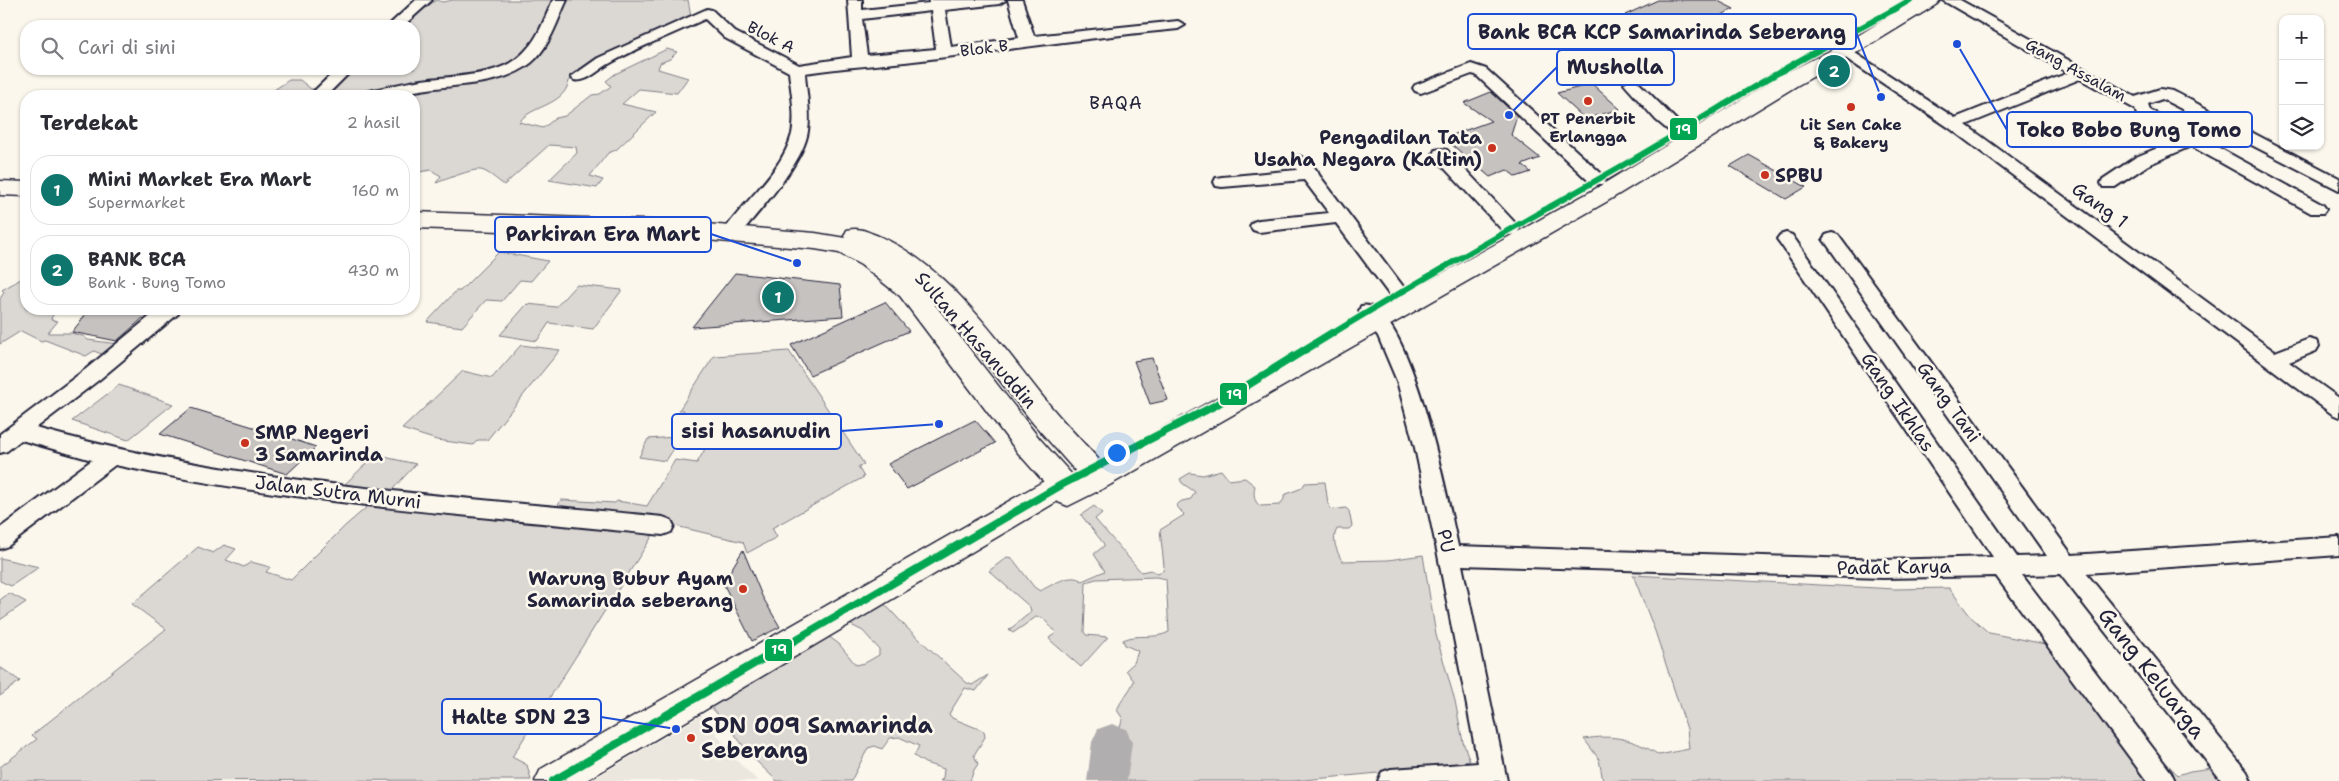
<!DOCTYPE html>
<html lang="id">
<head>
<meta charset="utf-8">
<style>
	:root { --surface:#fff; --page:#f7f7f7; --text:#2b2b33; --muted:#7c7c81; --line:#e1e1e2; --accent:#0f766e }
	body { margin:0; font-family:"Shantell Sans",sans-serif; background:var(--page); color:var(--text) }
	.controls { position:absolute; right:15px; top:15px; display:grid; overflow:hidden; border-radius:10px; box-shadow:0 1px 4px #0004 }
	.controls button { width:45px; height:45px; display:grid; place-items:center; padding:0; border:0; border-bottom:1px solid var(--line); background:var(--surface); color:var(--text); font:25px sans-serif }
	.you { position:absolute; left:1116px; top:452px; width:18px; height:18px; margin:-12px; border:4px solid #fff; border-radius:50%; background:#1a73e8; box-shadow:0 0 0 8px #1a73e833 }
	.badge { display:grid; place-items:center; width:32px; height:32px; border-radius:50%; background:var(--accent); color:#fff; font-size:16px; font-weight:700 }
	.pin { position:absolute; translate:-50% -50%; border:2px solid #fff; box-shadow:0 1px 5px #0006 }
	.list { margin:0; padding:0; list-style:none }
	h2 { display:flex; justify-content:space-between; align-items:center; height:65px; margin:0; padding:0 20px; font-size:21px }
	h2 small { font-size:16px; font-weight:400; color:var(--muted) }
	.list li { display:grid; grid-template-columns:32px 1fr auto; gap:15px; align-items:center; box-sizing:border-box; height:70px; margin:0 10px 10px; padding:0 10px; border:1px solid var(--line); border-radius:20px }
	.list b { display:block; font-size:19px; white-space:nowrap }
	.list p { margin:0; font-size:16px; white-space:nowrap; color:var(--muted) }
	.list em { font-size:16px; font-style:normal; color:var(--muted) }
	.icon { flex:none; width:28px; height:28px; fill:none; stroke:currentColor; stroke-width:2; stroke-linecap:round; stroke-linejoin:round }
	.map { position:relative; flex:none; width:2339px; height:781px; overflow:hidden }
	.search { position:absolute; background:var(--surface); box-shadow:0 1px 4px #0004; left:20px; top:20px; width:400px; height:55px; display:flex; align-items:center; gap:12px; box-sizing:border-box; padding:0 18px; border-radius:20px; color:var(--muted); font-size:19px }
	.panel { position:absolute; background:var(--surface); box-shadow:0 1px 4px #0004; left:20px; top:90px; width:400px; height:225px; border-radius:20px }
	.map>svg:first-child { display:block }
	.built { fill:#ebe7df }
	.green { fill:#dbd8d3; stroke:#7e7d87 }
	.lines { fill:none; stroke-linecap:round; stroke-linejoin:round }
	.river { fill:#b1aeb0; fill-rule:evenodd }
	.building { fill:#c6c2c0; stroke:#22223b }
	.street-casing { stroke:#22223b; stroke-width:4 }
	.secondary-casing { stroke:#22223b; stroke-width:3 }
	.primary-casing { stroke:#22223b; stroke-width:3 }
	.street { fill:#fbf7ec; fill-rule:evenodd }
	.secondary { fill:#fbf7ec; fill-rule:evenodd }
	.primary { fill:#fbf7ec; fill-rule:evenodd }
	.bus-1-far1-casing { stroke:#fbf7ec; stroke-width:9 }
	.bus-1-casing { stroke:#fbf7ec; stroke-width:12 }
	.bus-1-far1 { stroke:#00a651; stroke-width:6 }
	.bus-1 { stroke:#00a651; stroke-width:8 }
	.poi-dot { fill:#c8321e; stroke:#fbf7ec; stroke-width:2 }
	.labels { text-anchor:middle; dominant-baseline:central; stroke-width:5; stroke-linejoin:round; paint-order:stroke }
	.far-street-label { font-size:16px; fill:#22223b; stroke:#fbf7ec }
	.far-poi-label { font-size:16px; font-weight:bold; fill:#22223b; stroke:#fbf7ec }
	.far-quarter-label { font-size:18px; letter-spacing:1px; fill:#22223b; stroke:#fbf7ec }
	.poi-label { font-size:19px; font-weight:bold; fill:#22223b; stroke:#fbf7ec; text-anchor:end }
	.street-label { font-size:19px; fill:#22223b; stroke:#fbf7ec }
	.near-street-label { font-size:22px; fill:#22223b; stroke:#fbf7ec }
	.near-poi-label { font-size:22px; font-weight:bold; fill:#22223b; stroke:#fbf7ec; text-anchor:start }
	.leader { fill:none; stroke:#1d4ed8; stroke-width:2 }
	.callout-dot { fill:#1d4ed8; stroke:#fbf7ec; stroke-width:2 }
	.callout { fill:#fbf7ec; stroke:#1d4ed8; stroke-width:2 }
	.callout-label { font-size:20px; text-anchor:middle; font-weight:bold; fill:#22223b }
	.line-badge { stroke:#fbf7ec; stroke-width:2 }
	.badge-label { font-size:14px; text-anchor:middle; font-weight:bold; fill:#fff }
</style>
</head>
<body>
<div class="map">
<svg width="2339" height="781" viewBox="0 0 2339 781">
	<rect width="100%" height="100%" fill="#fbf7ec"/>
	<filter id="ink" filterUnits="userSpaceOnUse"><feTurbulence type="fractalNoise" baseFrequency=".02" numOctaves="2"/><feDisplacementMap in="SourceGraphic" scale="10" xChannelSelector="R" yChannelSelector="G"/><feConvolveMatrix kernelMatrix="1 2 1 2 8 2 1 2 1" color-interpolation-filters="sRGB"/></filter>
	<g filter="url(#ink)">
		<!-- built -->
		<path class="built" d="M702 715 737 761 758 781H590Z"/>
		<!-- green -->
		<g class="green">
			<path d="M436 0 443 2 453 0H688L691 16 666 30 598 59 569 81C564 106 532 105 519 122L543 128 556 118 565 116 592 95 600 94 611 86 606 81 615 74 667 49 677 52 670 59 660 63 658 69 688 78 677 93 639 89 622 104 656 112 616 150 608 153 590 176 603 180 597 188 549 180 577 153 576 147 549 145 504 185C497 180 489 172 481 170 473 168 445 180 436 183L441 176 431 170 414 173V96H265L289 80H300L311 89 320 88 325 78 342 69H414V26H402Z"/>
			<path d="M499 252 548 261 531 281 520 280 502 301 486 300 462 327 427 322 456 291H460Z"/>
			<path d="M26 276V309H60L52 316 51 320 58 321 48 333H71L83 336 88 340 118 344 106 356 94 351 86 356 45 340 41 341 21 331 0 344V299L4 292 2 290Z"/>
			<path d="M576 285 622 290 593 329 549 323 537 341 500 335 527 304 556 307Z"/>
			<path d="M521 345 560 350 487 440H478L473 445 437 440 402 429 463 371 492 378Z"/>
			<path d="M789 351 864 464 858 467 864 477 772 528 777 537 747 553 743 542 663 523 555 511 561 500 615 503 617 501 647 506 675 460 697 463 705 449 676 445 666 461 639 457 648 439 675 437 679 426 683 425V421H680L684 410H679L714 356Z"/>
			<path d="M119 385 173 404 128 440 72 421Z"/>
			<path d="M375 455 416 464 392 490 341 488Z"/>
			<path d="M1221 470 1229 480 1245 478 1255 486C1253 493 1254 502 1260 506L1280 505 1284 499V495L1302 488 1305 483 1325 482 1328 504 1332 510 1346 508 1349 511 1352 526 1349 529H1337C1331 540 1337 551 1342 561L1388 560 1423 555 1436 635 1455 701 1463 742 1470 761 1432 768 1293 781H1113C1107 759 1115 761 1118 743 1120 734 1119 727 1123 719L1117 710C1121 699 1130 692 1134 681L1126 670 1134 663 1138 651 1125 645 1123 640C1138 633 1154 640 1169 632L1166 579 1156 577 1096 579 1086 582 1084 632 1086 635 1108 637 1081 667 1051 641 1049 638 1056 633 1043 618 1036 617 1013 633 1009 630 1031 612 1030 607 989 571 1007 557 1012 558 1034 587 1040 591C1052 585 1071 572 1082 581L1105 571 1094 554 1104 546V544L1081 515 1094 506 1102 513 1095 519 1141 572 1151 570 1157 573 1163 571 1164 566 1160 530 1184 515 1176 505 1182 501 1191 499 1195 492 1182 483 1180 479 1190 473 1203 475Z"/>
			<path d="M374 501 658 527 512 757 527 765 531 780 0 781V767L37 739 32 735 166 629 132 604 198 547 213 553 224 545 236 549 226 560 244 567 251 562 270 567 266 572 291 580 345 526Z"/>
			<path d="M0 558 39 567 11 586 0 581Z"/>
			<path d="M1633 575 1895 589 1949 588 1971 617 1989 633 2050 645 2178 775 2190 771 2212 768 2229 781H1603L1599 759 1584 739C1613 734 1634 739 1659 755L1689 749 1687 729 1655 631Z"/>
			<path d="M9 593 26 602 0 620V600Z"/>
			<path d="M880 599 906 627 967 683 972 685 988 675 976 691 965 688 949 714 952 718 984 731 985 737 974 755 978 764 974 770 970 781H940L943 778 944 769 925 763 914 756 919 746 899 737 890 738 882 749 875 746 868 748 851 781H777L749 754 731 729 709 705 828 636 839 644 856 665 865 663 879 655V649L863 631 849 624Z"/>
			<path d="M0 667 20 681 0 696Z"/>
		</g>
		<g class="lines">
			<!-- river -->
			<path class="river" d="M1112 724 1126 729 1132 742 1127 781H1087L1092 742 1098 729Z"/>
		</g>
		<!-- building -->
		<g class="building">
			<path d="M1658 0H1716L1734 9 1670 40 1625 15Z"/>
			<path d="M1592 84 1620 109 1585 119 1557 93Z"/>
			<path d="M1491 92 1517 116 1511 135 1540 158 1522 165 1531 172 1516 177 1507 170 1490 177 1444 138 1491 121 1464 103Z"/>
			<path d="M1749 155 1774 169 1806 187 1786 199 1730 166Z"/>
			<path d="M735 273 840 285 843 316 692 327Z"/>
			<path d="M885 302 909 331 810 375 791 345Z"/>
			<path d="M90 309H153L117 341 72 332Z"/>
			<path d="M1152 358 1168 400 1150 404 1134 361Z"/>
			<path d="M191 408 289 438 316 447 287 474 160 434Z"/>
			<path d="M975 420 995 443 907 489 888 464Z"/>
			<path d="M743 550 762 596 780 627 752 641 723 583Z"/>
		</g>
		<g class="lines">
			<!-- street casing -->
			<g class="street-casing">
				<g id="street">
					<path d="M416 0H432L403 26H388Z"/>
					<path d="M553 0H567C557 21 550 47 531 63 503 85 462 84 428 89 405 92 383 98 360 96L362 93C382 88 402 83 422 80 456 75 502 78 526 50 539 37 545 17 553 0Z"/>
					<path d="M848 0H862V10L929 3V0H1006L999 4 945 10 951 47 1019 38 1008 0H1022L1034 36 1178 21 1185 25 1178 29C1092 37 1007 50 922 60 882 65 844 67 805 73 806 92 811 112 808 131 804 163 757 213 736 239L730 241 724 239 721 235C743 201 781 174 792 134 796 114 791 92 789 72L725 38 705 19C673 34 638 47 607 65 597 71 586 83 574 80L571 77 598 58 707 9 712 10 735 32 799 65 852 57ZM931 11 936 49 867 55 862 19Z"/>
					<path d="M1942 0H1960L2135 97 2160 89 2173 91 2339 178V190L2162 99 2148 104 2150 110 2323 205 2326 209 2323 213H2311L2191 146 2148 165 2115 187H2103L2101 183 2103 179 2136 157 2179 139 2137 115 2135 109 2080 79 1966 125 2275 352 2309 339 2316 341 2319 346 2316 351 2289 362 2339 398V417L2332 414 1948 127 1823 43 1825 40H1835L1955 118 2068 73Z"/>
					<path d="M1471 64 1486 69 1604 176 1606 180 1604 184H1592L1476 75 1472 74 1421 93 1415 91 1413 88 1415 85Z"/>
					<path d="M337 69H353L326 96H309Z"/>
					<path d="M1632 79 1637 81 1688 132 1686 135H1674L1656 120 1624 84 1627 81Z"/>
					<path d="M1441 149 1447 150 1517 225 1520 229 1517 233 1511 235 1505 233 1435 158 1433 154 1435 150Z"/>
					<path d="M1299 156C1306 158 1318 170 1319 175L1405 289 1407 293 1405 297 1398 299 1391 297 1336 223 1259 232 1253 230 1250 226 1253 222 1259 220 1329 213 1304 180 1222 187 1216 186 1214 182 1216 178 1222 177 1297 170 1291 161 1293 157Z"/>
					<path d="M1786 233 1792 235 2017 557 2047 556 1826 243 1823 239 1826 235 1832 233 1838 235 2072 555 2339 537V555L2086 573 2247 772 2251 781H2222L2060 574 2022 575 2171 772 2175 781H2147L1996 576 1883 578 1462 565 1507 781H1378L1382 772 1391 769 1478 763 1438 555 1415 448 1397 381 1378 336 1359 311 1361 306C1409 293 1450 511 1458 546L1883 560 1993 557 1780 243 1777 239 1780 235Z"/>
					<path d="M159 309H180L178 314 100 379 36 428C240 485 453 496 663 517L671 520 674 526 671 532 663 535C480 516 295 504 115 465L8 546 0 549V528L92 460 21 440 7 451 0 453V434L86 369Z"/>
				</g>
			</g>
			<!-- secondary casing -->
			<g class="secondary-casing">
				<path id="secondary" d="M1063 473 1073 476 1078 484 1073 492 585 781H535L541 769 1053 476Z"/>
			</g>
			<!-- primary casing -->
			<g class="primary-casing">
				<g id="primary">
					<path d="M1916 0H1940L1937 4 1865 48 1798 85 1606 202 1108 486 1068 506 1058 502 1052 491 1019 454 900 296 861 265 839 253 815 249 669 237 414 228V212L669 221 815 233 845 238 844 236 847 230C859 227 866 231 876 235 950 265 1003 349 1052 408 1068 427 1085 444 1101 462L1590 192 1782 75 1851 40ZM924 291 973 346 1033 423 1078 474 1074 477 1039 438Z"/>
					<path d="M0 181 26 182V196L0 195Z"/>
				</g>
			</g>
			<!-- street -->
			<use href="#street" class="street"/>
			<!-- secondary -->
			<use href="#secondary" class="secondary"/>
			<!-- primary -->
			<use href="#primary" class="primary"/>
			<!-- bus-1-far1 casing -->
			<g class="bus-1-far1-casing">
				<path id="bus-1-far1" d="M1330 335C1429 274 1531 218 1632 160 1681 132 1728 101 1778 73 1821 47 1867 26 1910 0"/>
			</g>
			<!-- bus-1 casing -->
			<g class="bus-1-casing">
				<path id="bus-1" d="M553 781 1063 484 1214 406 1332 333"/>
			</g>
			<!-- bus-1-far1 -->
			<use href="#bus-1-far1" class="bus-1-far1"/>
			<!-- bus-1 -->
			<use href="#bus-1" class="bus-1"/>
		</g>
	</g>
	<!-- markers -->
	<g class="poi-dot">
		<circle cx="1588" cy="101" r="5"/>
		<circle cx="1851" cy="107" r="5"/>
		<circle cx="1492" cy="148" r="5"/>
		<circle cx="1765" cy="175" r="5"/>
		<circle cx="245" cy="443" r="5"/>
		<circle cx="743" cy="589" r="5"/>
		<circle cx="691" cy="738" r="5"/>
	</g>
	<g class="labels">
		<!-- far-street labels -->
		<g class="far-street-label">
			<text transform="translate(771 37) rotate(27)">Blok A</text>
			<text transform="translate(984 48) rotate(-7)">Blok B</text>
			<text transform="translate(2076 70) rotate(29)">Gang Assalam</text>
		</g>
		<!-- far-poi labels -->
		<g class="far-poi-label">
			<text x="1588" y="118">PT Penerbit<tspan x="1588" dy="18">Erlangga</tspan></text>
			<text x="1851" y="124">Lit Sen Cake<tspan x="1851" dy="18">&amp; Bakery</tspan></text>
		</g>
		<!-- far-quarter labels -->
		<g class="far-quarter-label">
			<text x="1116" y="103">BAQA</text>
		</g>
		<!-- poi labels -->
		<g class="poi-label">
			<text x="1482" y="137">Pengadilan Tata<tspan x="1482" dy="22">Usaha Negara (Kaltim)</tspan></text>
			<text x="1775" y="175" text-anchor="start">SPBU</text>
			<text x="255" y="432" text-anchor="start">SMP Negeri<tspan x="255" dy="22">3 Samarinda</tspan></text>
			<text x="733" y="578">Warung Bubur Ayam<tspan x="733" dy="22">Samarinda seberang</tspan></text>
		</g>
		<!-- street labels -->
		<g class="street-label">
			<text transform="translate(2100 205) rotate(36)">Gang 1</text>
			<text transform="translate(976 340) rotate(49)">Sultan Hasanuddin</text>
			<text transform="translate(1898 402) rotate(56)">Gang Ikhlas</text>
			<text transform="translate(1949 402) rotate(54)">Gang Tani</text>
			<text transform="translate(338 492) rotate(7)">Jalan Sutra Murni</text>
			<text transform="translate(1446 541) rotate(78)">PU</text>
			<text transform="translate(1894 567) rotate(-1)">Padat Karya</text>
		</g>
		<!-- near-street labels -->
		<g class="near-street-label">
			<text transform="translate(2152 673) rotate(52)">Gang Keluarga</text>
		</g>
		<!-- near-poi labels -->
		<g class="near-poi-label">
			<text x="701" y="725">SDN 009 Samarinda<tspan x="701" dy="25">Seberang</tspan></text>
		</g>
	</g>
	<!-- callouts -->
	<path class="leader" d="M1881 97L1856 32M1509 115L1557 67M1957 44L2007 130M797 263L711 234M939 424L841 431M676 729L601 717"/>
	<g class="callout-dot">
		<circle cx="1881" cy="97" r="5"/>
		<circle cx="1509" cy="115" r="5"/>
		<circle cx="1957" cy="44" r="5"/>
		<circle cx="797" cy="263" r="5"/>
		<circle cx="939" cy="424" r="5"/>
		<circle cx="676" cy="729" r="5"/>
	</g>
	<g class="callout">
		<rect x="1468" y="14" width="388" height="35" rx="5"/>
		<rect x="1557" y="50" width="117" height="35" rx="5"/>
		<rect x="2007" y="112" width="245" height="35" rx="5"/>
		<rect x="495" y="217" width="216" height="35" rx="5"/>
		<rect x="672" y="414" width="169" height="35" rx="5"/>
		<rect x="442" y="699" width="159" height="35" rx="5"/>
	</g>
	<g class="callout-label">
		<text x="1662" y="39">Bank BCA KCP Samarinda Seberang</text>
		<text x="1615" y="74">Musholla</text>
		<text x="2129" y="137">Toko Bobo Bung Tomo</text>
		<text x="603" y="241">Parkiran Era Mart</text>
		<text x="756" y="438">sisi hasanudin</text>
		<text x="521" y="724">Halte SDN 23</text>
	</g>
	<g class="line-badge">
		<rect x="1669" y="117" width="29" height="24" rx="5" fill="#00a651"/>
		<rect x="1219" y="382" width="29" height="24" rx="5" fill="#00a651"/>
		<rect x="764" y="638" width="29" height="24" rx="5" fill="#00a651"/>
	</g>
	<g class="badge-label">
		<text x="1683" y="134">19</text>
		<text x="1234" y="399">19</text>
		<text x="779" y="654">19</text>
	</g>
</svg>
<div class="controls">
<button>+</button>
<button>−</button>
<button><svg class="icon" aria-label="layers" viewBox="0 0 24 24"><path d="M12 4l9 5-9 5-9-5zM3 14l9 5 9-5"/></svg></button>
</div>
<div class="you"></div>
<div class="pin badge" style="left:778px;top:297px">1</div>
<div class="pin badge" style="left:1834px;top:71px">2</div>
<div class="search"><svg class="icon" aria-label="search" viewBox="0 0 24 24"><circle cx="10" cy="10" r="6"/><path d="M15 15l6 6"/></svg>Cari di sini</div>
<section class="panel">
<h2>Terdekat<small>2 hasil</small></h2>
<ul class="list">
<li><span class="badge">1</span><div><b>Mini Market Era Mart</b><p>Supermarket</p></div><em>160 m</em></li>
<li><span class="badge">2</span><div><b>BANK BCA</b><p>Bank · Bung Tomo</p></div><em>430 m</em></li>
</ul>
</section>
</div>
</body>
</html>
